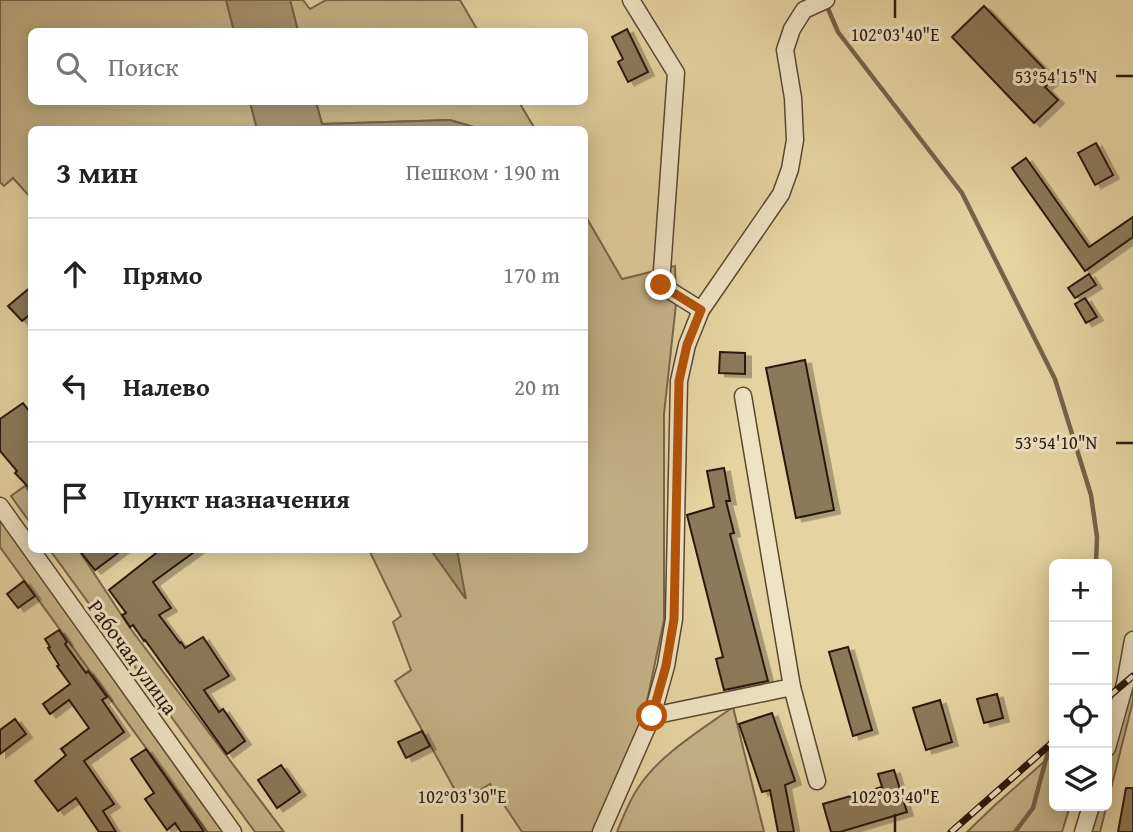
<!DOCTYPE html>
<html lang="ru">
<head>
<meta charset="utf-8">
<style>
	:root { --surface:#fff; --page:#f2f2f2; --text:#222; --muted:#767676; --line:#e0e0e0 }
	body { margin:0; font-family:"Gentium Book Plus",serif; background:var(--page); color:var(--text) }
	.controls { position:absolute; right:21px; bottom:21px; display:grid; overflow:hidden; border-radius:10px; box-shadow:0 4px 18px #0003 }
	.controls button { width:63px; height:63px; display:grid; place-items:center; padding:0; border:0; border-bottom:2px solid var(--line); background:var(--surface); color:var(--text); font:35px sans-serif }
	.stop { position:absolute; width:21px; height:21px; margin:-16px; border:5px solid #b45309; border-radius:50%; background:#fff }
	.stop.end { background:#b45309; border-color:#fff; box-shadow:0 2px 7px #0008 }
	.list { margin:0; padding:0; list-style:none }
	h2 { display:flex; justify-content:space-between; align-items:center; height:91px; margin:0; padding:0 28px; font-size:30px }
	h2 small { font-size:23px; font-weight:400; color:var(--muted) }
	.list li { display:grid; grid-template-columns:46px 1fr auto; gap:21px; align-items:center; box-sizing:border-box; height:112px; padding:0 28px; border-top:2px solid var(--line) }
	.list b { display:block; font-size:26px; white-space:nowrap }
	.list em { font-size:23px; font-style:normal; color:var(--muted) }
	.icon { flex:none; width:38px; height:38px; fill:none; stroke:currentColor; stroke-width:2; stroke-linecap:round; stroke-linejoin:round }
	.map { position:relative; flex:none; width:1133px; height:832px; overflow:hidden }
	.search { position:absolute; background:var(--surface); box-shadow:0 4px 18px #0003; left:28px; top:28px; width:560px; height:77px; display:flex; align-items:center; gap:18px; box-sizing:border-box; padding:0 24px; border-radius:10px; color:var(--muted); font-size:26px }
	.panel { position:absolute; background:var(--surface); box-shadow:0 4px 18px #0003; left:28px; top:126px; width:560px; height:427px; border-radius:10px }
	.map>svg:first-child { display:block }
	.green { fill:#c5b488; stroke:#78664a; stroke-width:2 }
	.water { fill:#a5946f; stroke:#746347; stroke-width:2 }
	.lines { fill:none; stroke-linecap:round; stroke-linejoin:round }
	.shore { stroke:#68563e; stroke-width:2 }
	.stream { stroke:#746347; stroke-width:4.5 }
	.building { fill:#8b7a5a; stroke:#2a190c; stroke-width:2; filter:url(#shadow) }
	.minor-casing { stroke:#594832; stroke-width:19 }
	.minor { stroke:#eee3c3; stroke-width:16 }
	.rail-casing { stroke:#2a190c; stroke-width:7 }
	.rail { stroke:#eee3c3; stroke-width:4.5; stroke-dasharray:13; stroke-linecap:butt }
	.route { stroke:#b45309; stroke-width:9 }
	.ticks { fill:none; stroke:#2a190c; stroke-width:2.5 }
	.labels { text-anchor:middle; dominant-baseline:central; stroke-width:6; stroke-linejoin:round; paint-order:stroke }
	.street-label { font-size:21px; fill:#2a190c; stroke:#eee3c3 }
	.ticks-label { font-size:18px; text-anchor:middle; fill:#2a190c; stroke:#eee3c3; stroke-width:6; stroke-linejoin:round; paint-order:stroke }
</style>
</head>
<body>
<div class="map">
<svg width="1133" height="832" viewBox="0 0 1133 832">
	<defs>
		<filter id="shadow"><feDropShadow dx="6" dy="3.5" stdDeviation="0" flood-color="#0004"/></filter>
	</defs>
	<rect width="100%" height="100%" fill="#e5d4a2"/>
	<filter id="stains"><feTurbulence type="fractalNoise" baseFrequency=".00286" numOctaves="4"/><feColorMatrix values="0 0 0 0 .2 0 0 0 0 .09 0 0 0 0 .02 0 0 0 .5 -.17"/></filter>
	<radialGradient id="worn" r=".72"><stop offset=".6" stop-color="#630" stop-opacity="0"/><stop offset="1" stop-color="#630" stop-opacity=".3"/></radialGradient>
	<!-- green -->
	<g class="green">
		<path d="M0 0H226L234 31 32 32V102H250L257 129 32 130 31 198 13 178 4 186 0 182Z"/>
		<path d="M290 0H303L310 9 326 0H460L478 31H298Z"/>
		<path d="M316 102H519L535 129H480L450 120 322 124Z"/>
		<path d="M585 215 622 279 675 266 676 304 664 414V620L642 725 595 832H522L490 784 461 801 395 681 411 670 393 622 401 616 369 550H431L465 598 457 550H584Z"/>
		<path d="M25 486 31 494V524L11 496Z"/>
		<path d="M0 520 225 832H207L0 547Z"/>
		<path d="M50 550H78L80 552 130 628 284 832H255Z"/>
		<path d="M1133 667V701L1100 832H1085L1090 806H1107V748Z"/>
		<path d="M733 707 764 832H617C623 817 629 801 638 788 659 755 701 730 733 707Z"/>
		<path d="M1054 753V806H1070L1062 832H967L995 805Z"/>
	</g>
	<!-- water -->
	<g class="water">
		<path d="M226 0H290L298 31H234Z"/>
		<path d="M250 102H316L322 124 450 120 480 129H257Z"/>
		<path d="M431 550H457L466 599Z"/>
	</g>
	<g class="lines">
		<!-- shore -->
		<path class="shore" d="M366 130 448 127 456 130"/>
		<!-- stream -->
		<g class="stream">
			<path d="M826 4 838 32 962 193 1055 379 1091 495 1097 537 1096 564"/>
			<path d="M1015 832 1033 808 1054 729"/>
		</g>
	</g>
	<!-- building -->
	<g class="building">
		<path d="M984 6 1054 79 1045 87 1058 100 1034 123 952 37Z"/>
		<path d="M627 29 648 72 628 82 618 62 623 59 612 37Z"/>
		<path d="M1096 143 1113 175 1095 185 1078 153Z"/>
		<path d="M1026 158 1089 247 1133 217V237L1085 271 1012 168Z"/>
		<path d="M1089 274 1096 285 1075 298 1068 288Z"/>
		<path d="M32 286V313L22 321 8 306Z"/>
		<path d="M1085 298 1097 317 1086 323 1075 304Z"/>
		<path d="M720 352 745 353V374L719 373Z"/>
		<path d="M805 360 834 510 796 518 766 368Z"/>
		<path d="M23 403 32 415V491L15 473 17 471 0 451V419Z"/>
		<path d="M724 468 730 501H726L734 533 730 534 768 681 724 690 716 659 723 657 687 515 714 507 707 471Z"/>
		<path d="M79 550H122L95 570Z"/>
		<path d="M160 550H197L153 582 171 608 159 615 180 643 181 642 185 648 203 637 229 676 204 690 219 712 223 709 245 741 227 754 145 640 144 641 133 625 130 627 122 615 126 613 109 590Z"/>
		<path d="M24 581 35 596 18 608 7 594Z"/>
		<path d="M59 630 67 642 65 644 86 673 88 671 107 697 102 700 124 732 84 761 114 804 103 811 116 832H99L76 798 58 811 35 781 66 755 61 749 89 728 69 700 50 714 43 704 70 684 57 666 59 665 48 648 50 647 45 639Z"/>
		<path d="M848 647 872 730 853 736 829 652Z"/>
		<path d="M997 694 1003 718 984 723 977 699Z"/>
		<path d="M940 700 952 742 926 750 913 708Z"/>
		<path d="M772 713 795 781 785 785 794 832H778L770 790 762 792 739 724Z"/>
		<path d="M15 719 26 734 0 754V730Z"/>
		<path d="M422 731 430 746 406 758 398 742Z"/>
		<path d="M146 749 196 820 204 832H181L175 823 167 830 145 799 154 793 131 759Z"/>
		<path d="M281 765 300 792 277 808 258 780Z"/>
		<path d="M894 770 907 812 840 832H831L823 804 882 787 878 774Z"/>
		<path d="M1126 788H1133V832H1118Z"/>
	</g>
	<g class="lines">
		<!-- minor casing -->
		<g class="minor-casing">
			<g id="minor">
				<path d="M631 0 676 73 661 285 701 310"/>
				<path d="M0 506 233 832"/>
				<path d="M792 687 817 781"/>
				<path d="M652 716 792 687 743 396"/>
				<path d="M1107 748 1125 684 1133 640"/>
				<path d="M601 832 652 716 666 666 674 619 679 381 687 345 701 310 781 194 790 169 795 140 793 98 785 50 792 29 804 10 826 0"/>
				<path d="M1083 832 1091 806"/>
			</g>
		</g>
		<!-- minor -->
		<use href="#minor" class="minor"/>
		<!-- rail casing -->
		<g class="rail-casing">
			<g id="rail">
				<path d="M1107 698 1133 676"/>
				<path d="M951 832 1054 741"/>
			</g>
		</g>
		<!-- rail -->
		<use href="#rail" class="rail"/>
	</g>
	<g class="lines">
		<!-- route -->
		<path class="route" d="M652 716 666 666 674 619 679 381 687 345 701 310 661 285"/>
	</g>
	<!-- ticks -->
	<path class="ticks" d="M895 0V18M1116 76H1133M1116 443H1133M462 814V832M895 814V832"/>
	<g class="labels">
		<!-- street labels -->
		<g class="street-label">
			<text transform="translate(133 657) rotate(54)">Рабочая улица</text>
		</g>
	</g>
	<g class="ticks-label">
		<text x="895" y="41">102°03'40"E</text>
		<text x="1056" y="83">53°54'15"N</text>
		<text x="1056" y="449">53°54'10"N</text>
		<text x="462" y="803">102°03'30"E</text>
		<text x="895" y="803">102°03'40"E</text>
	</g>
	<rect width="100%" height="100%" filter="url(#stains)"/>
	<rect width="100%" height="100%" fill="url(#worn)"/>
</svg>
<div class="controls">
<button>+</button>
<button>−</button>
<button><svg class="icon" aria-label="locate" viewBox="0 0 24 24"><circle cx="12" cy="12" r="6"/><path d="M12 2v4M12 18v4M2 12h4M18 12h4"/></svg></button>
<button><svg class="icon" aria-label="layers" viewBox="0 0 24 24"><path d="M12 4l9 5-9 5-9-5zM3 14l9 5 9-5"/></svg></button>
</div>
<div class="stop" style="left:652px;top:716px"></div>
<div class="stop end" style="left:661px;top:285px"></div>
<div class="search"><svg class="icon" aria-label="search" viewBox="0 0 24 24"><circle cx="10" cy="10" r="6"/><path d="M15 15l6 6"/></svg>Поиск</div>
<section class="panel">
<h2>3 мин<small>Пешком · 190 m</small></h2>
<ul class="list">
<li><svg class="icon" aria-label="ahead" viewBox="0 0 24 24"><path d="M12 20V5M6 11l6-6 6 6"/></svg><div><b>Прямо</b></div><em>170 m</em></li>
<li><svg class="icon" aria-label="left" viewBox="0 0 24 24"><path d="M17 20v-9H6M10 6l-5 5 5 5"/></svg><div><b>Налево</b></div><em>20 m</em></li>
<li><svg class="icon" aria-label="arrive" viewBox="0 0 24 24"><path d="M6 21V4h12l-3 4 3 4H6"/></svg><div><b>Пункт назначения</b></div></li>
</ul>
</section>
</div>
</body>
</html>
